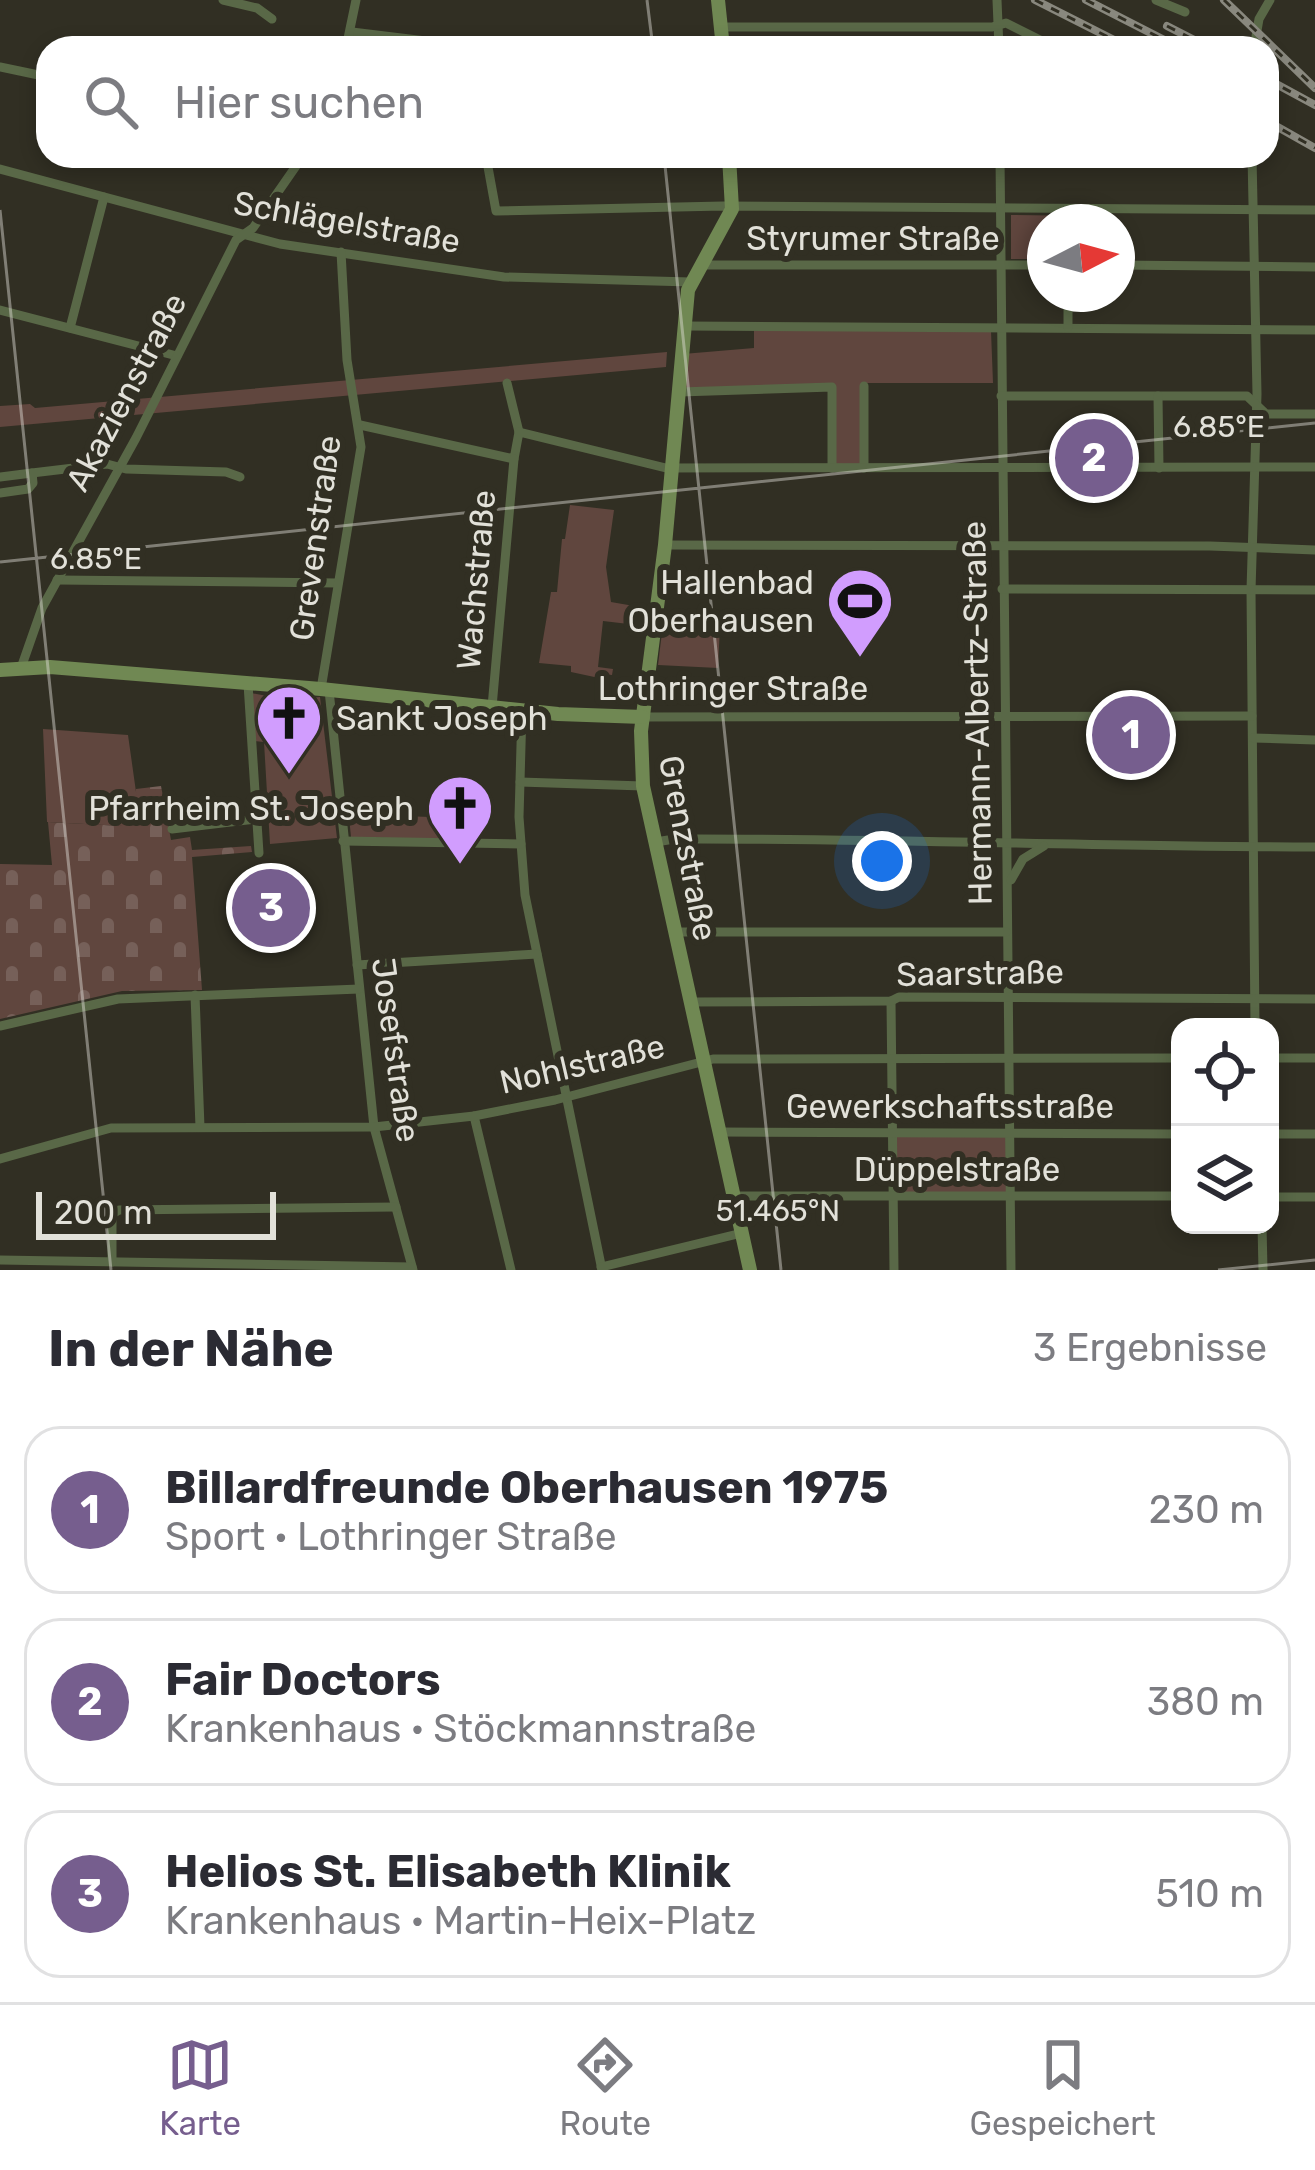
<!DOCTYPE html>
<html lang="de">
<head>
<meta charset="utf-8">
<style>
	:root { --surface:#fff; --page:#f7f7f7; --text:#2b2b33; --muted:#7c7c81; --line:#e1e1e2; --accent:#765e8e }
	body { margin:0; font-family:Rubik,sans-serif; background:var(--page); color:var(--text) }
	.controls { position:absolute; right:36px; bottom:36px; display:grid; overflow:hidden; border-radius:24px; box-shadow:0 6px 18px #0003 }
	.controls button { width:108px; height:108px; display:grid; place-items:center; padding:0; border:0; border-bottom:3px solid var(--line); background:var(--surface); color:var(--text); font:60px sans-serif }
	.compass { position:absolute; left:1027px; top:204px; width:108px; height:108px; border-radius:50%; background:var(--surface); box-shadow:0 6px 18px #0003; rotate:84deg }
	.scale { position:absolute; left:36px; bottom:30px; width:240px; box-sizing:border-box; padding-left:12px; border:6px solid #e2e1d9; border-top:0; font-size:33px; line-height:42px; white-space:nowrap; color:#e2e1d9; -webkit-text-stroke:9px #312f23; paint-order:stroke }
	.you { position:absolute; left:882px; top:861px; width:42px; height:42px; margin:-30px; border:9px solid #fff; border-radius:50%; background:#1a73e8; box-shadow:0 0 0 18px #1a73e833 }
	.badge { display:grid; place-items:center; width:78px; height:78px; border-radius:50%; background:var(--accent); color:#fff; font-size:39px; font-weight:700 }
	.pin { position:absolute; translate:-50% -50%; border:6px solid #fff; box-shadow:0 3px 12px #0006 }
	.list { margin:0; padding:0; list-style:none }
	h2 { display:flex; justify-content:space-between; align-items:center; height:156px; margin:0; padding:0 48px; font-size:51px }
	h2 small { font-size:39px; font-weight:400; color:var(--muted) }
	.list li { display:grid; grid-template-columns:78px 1fr auto; gap:36px; align-items:center; box-sizing:border-box; height:168px; margin:0 24px 24px; padding:0 24px; border:3px solid var(--line); border-radius:36px }
	.list b { display:block; font-size:45px; white-space:nowrap }
	.list p { margin:0; font-size:39px; white-space:nowrap; color:var(--muted) }
	.list em { font-size:39px; font-style:normal; color:var(--muted) }
	.icon { flex:none; width:66px; height:66px; fill:none; stroke:currentColor; stroke-width:2; stroke-linecap:round; stroke-linejoin:round }
	.map { position:relative; flex:none; width:1315px; height:1270px; overflow:hidden }
	.search { position:absolute; background:var(--surface); box-shadow:0 6px 18px #0003; left:36px; right:36px; top:36px; height:132px; display:flex; align-items:center; gap:30px; box-sizing:border-box; padding:0 42px; border-radius:36px; color:var(--muted); font-size:45px }
	.sheet { height:732px; background:var(--surface) }
	nav { display:flex; justify-content:space-around; align-items:center; box-sizing:border-box; height:168px; border-top:3px solid var(--line); background:var(--surface); font-size:33px; color:var(--muted) }
	nav a { display:grid; justify-items:center; gap:6px }
	nav .on { color:var(--accent) }
	.map>svg:first-child { display:block }
	.cemetery { fill:url(#cemetery-stones) }
	.green { fill:#60463e }
	.lines { fill:none; stroke-linecap:round; stroke-linejoin:round }
	.street { stroke:#596847; stroke-width:9 }
	.secondary { stroke:#708853; stroke-width:14 }
	.rail-casing { stroke:#89887e; stroke-width:8 }
	.rail { stroke:#312f23; stroke-width:3; stroke-dasharray:9; stroke-linecap:butt }
	.ticks { fill:none; stroke:#e2e1d9; stroke-width:3; stroke-opacity:0.45 }
	.labels { text-anchor:middle; dominant-baseline:central; stroke-width:12; stroke-linejoin:round; paint-order:stroke }
	.street-label { font-size:33px; fill:#e2e1d9; stroke:#312f23 }
	.poi-label { font-size:33px; fill:#e2e1d9; stroke:#312f23; text-anchor:end }
	.ticks-label { font-size:30px; text-anchor:middle; fill:#e2e1d9; stroke:#312f23; stroke-width:12; stroke-linejoin:round; paint-order:stroke }
</style>
</head>
<body>
<div class="map">
<svg width="1315" height="1270" viewBox="0 0 1315 1270">
	<defs>
		<pattern id="cemetery-stones" width="16" height="16" patternUnits="userSpaceOnUse" patternTransform="scale(3)"><rect width="16" height="16" fill="#60463e"/><path d="M2 7V4a2 2 0 0 1 4 0v3zM10 15v-3a2 2 0 0 1 4 0v3z" fill="#766059"/></pattern>
	</defs>
	<rect width="100%" height="100%" fill="#312f23"/>
	<!-- cemetery -->
	<path class="cemetery" d="M161 786 171 840 190 837 192 850 251 846 252 852 192 857 202 990 122 991 0 1019V864L52 865 48 822 122 826 119 799H136V789Z"/>
	<!-- green -->
	<g class="green">
		<path d="M1011 215 1086 216V222H1045V259H1011Z"/>
		<path d="M754 326 991 331 993 383H862L863 464 832 468V387L680 392 683 354 754 348Z"/>
		<path d="M667 352 666 367 0 427V406L30 404 35 408Z"/>
		<path d="M570 505 614 510 606 567 611 602 657 610 654 627 603 621 598 667 613 669 612 675 602 674 599 678 571 672V666L539 663 551 592H557L562 539H565Z"/>
		<path d="M663 624 720 625 718 668 658 665Z"/>
		<path d="M251 693 288 700 320 697 337 838 270 844 264 742 254 741Z"/>
		<path d="M43 729 128 735 137 799 119 800 123 826 47 822Z"/>
		<path d="M372 815 460 818 459 840 351 837 349 817Z"/>
		<path d="M892 1132 1009 1135 1011 1196H893Z"/>
	</g>
	<g class="lines">
		<!-- street -->
		<g class="street">
			<path d="M223 0 257 8 272 19"/>
			<path d="M997 0 999 48"/>
			<path d="M1156 0 1185 12"/>
			<path d="M721 27H992L1006 23 1056 48"/>
			<path d="M352 32 483 48"/>
			<path d="M346 48 356 0"/>
			<path d="M1254 48 1259 19 1270 0"/>
			<path d="M0 67 48 77"/>
			<path d="M486 156 496 211 723 206 1315 210"/>
			<path d="M1000 156 1011 1270"/>
			<path d="M1252 156 1257 394 1251 590 1255 1027"/>
			<path d="M0 169 280 244 504 277 691 282"/>
			<path d="M701 265H1045"/>
			<path d="M1117 265 1315 267"/>
			<path d="M0 310 177 356"/>
			<path d="M685 326 1315 330"/>
			<path d="M1068 327V294"/>
			<path d="M70 328 104 197"/>
			<path d="M507 383 519 432"/>
			<path d="M864 386V468"/>
			<path d="M680 392 832 387V468"/>
			<path d="M1001 396H1247L1266 414H1315"/>
			<path d="M1158 396 1159 468"/>
			<path d="M360 425 514 459 519 432 666 468 1315 467"/>
			<path d="M0 477 32 473"/>
			<path d="M0 493 28 489 33 483 32 473 107 464 126 469 226 472 240 477"/>
			<path d="M665 545 1210 546 1315 550"/>
			<path d="M57 580 338 583"/>
			<path d="M1002 589 1315 590"/>
			<path d="M21 668 42 608 136 438 236 240 253 228 303 156"/>
			<path d="M248 684 259 853"/>
			<path d="M321 689 361 447 347 360 341 252"/>
			<path d="M329 690 374 1127 413 1270"/>
			<path d="M492 707 514 459"/>
			<path d="M522 710 519 817 525 895 602 1270"/>
			<path d="M643 717 1252 716"/>
			<path d="M1253 738 1315 740"/>
			<path d="M520 782 643 786"/>
			<path d="M172 829 256 819"/>
			<path d="M343 841 521 844"/>
			<path d="M656 842 674 839C888 838 1101 847 1315 847"/>
			<path d="M1011 880 1023 859 1044 846"/>
			<path d="M677 932H1006"/>
			<path d="M357 965 537 954"/>
			<path d="M195 995 200 1127"/>
			<path d="M891 1001 894 1270"/>
			<path d="M692 1002 891 1001 899 997 1315 999"/>
			<path d="M0 1026 118 999 359 989"/>
			<path d="M1270 1058H1315"/>
			<path d="M474 1116 511 1270"/>
			<path d="M721 1132 1180 1134"/>
			<path d="M1270 1134H1315"/>
			<path d="M0 1159 111 1128 374 1127 474 1116 555 1100 713 1059 1180 1058"/>
			<path d="M734 1196H1180"/>
			<path d="M1270 1197H1315"/>
			<path d="M1262 1225 1263 1270"/>
			<path d="M0 1260 412 1267"/>
			<path d="M112 1262V1214L119 1210 396 1207"/>
			<path d="M601 1267 742 1233"/>
		</g>
		<!-- secondary -->
		<g class="secondary">
			<path d="M718 0 723 48"/>
			<path d="M729 156 732 209 688 290 665 545 641 731 643 786 750 1270"/>
			<path d="M0 670 50 667 321 689 558 714 643 717"/>
		</g>
		<!-- rail casing -->
		<g class="rail-casing">
			<g id="rail">
				<path d="M1035 0 1130 48"/>
				<path d="M1086 0 1180 48"/>
				<path d="M1224 0 1315 88"/>
				<path d="M1167 26 1210 48"/>
				<path d="M1267 79 1315 105"/>
				<path d="M1267 121 1315 148"/>
			</g>
		</g>
		<!-- rail -->
		<use href="#rail" class="rail"/>
	</g>
	<!-- ticks -->
	<path class="ticks" d="M647 0 653 48M664 156 781 1270M0 210 111 1270M0 562 1315 423M1218 1270 1315 1260"/>
	<!-- icons -->
	<defs>
		<g id="stadium-pin" transform="scale(3.45)"><path d="M0 17L-7.5 6A9.5 9.5 0 1 1 7.5 6Z" fill="#d19dfe" stroke="#312f23"/><path d="M0-5a6.5 5 0 1 0 0 10a6.5 5 0 1 0 0-10ZM-3.5-1.8h7v3.6h-7Z" fill="#111"/></g>
		<g id="church-pin" transform="scale(3.45)"><path d="M0 17L-7.5 6A9.5 9.5 0 1 1 7.5 6Z" fill="#d19dfe" stroke="#312f23"/><path d="M-1.2-6h2.4v3.5h3.3v2.4h-3.3V6h-2.4V-.1h-3.3v-2.4h3.3Z" fill="#111"/></g>
	</defs>
	<g fill-rule="evenodd">
		<use href="#stadium-pin" x="860" y="601"/>
		<use href="#church-pin" x="289" y="718"/>
		<use href="#church-pin" x="460" y="808"/>
	</g>
	<g class="labels">
		<!-- street labels -->
		<g class="street-label">
			<text transform="translate(347 222) rotate(10)">Schlägelstraße</text>
			<text x="873" y="238">Styrumer Straße</text>
			<text transform="translate(126 392) rotate(-62)">Akazienstraße</text>
			<text transform="translate(315 538) rotate(-82)">Grevenstraße</text>
			<text transform="translate(476 580) rotate(-85)">Wachstraße</text>
			<text x="733" y="688">Lothringer Straße</text>
			<text transform="translate(977 713) rotate(-91)">Hermann-Albertz-Straße</text>
			<text transform="translate(688 848) rotate(79)">Grenzstraße</text>
			<text transform="translate(980 973) rotate(-1)">Saarstraße</text>
			<text transform="translate(396 1050) rotate(82)">Josefstraße</text>
			<text transform="translate(582 1064) rotate(-13)">Nohlstraße</text>
			<text x="950" y="1106">Gewerkschaftsstraße</text>
			<text x="957" y="1169">Düppelstraße</text>
		</g>
		<!-- poi labels -->
		<g class="poi-label">
			<text x="814" y="582">Hallenbad<tspan x="814" dy="38">Oberhausen</tspan></text>
			<text x="336" y="718" text-anchor="start">Sankt Joseph</text>
			<text x="414" y="808">Pfarrheim St. Joseph</text>
		</g>
	</g>
	<g class="ticks-label">
		<text x="1219" y="437">6.85°E</text>
		<text x="96" y="569">6.85°E</text>
		<text x="778" y="1221">51.465°N</text>
	</g>
</svg>
<div class="controls">
<button><svg class="icon" aria-label="locate" viewBox="0 0 24 24"><circle cx="12" cy="12" r="6"/><path d="M12 2v4M12 18v4M2 12h4M18 12h4"/></svg></button>
<button><svg class="icon" aria-label="layers" viewBox="0 0 24 24"><path d="M12 4l9 5-9 5-9-5zM3 14l9 5 9-5"/></svg></button>
</div>
<svg class="compass" viewBox="-18 -18 36 36"><path d="M0-13l5 13h-10z" fill="#e53935"/><path d="M0 13l5-13h-10z" fill="#7c7c81"/></svg>
<div class="scale">200 m</div>
<div class="you"></div>
<div class="pin badge" style="left:1131px;top:735px">1</div>
<div class="pin badge" style="left:1094px;top:458px">2</div>
<div class="pin badge" style="left:271px;top:908px">3</div>
<div class="search"><svg class="icon" aria-label="search" viewBox="0 0 24 24"><circle cx="10" cy="10" r="6"/><path d="M15 15l6 6"/></svg>Hier suchen</div>
</div>
<section class="sheet">
<h2>In der Nähe<small>3 Ergebnisse</small></h2>
<ul class="list">
<li><span class="badge">1</span><div><b>Billardfreunde Oberhausen 1975</b><p>Sport · Lothringer Straße</p></div><em>230 m</em></li>
<li><span class="badge">2</span><div><b>Fair Doctors</b><p>Krankenhaus · Stöckmannstraße</p></div><em>380 m</em></li>
<li><span class="badge">3</span><div><b>Helios St. Elisabeth Klinik</b><p>Krankenhaus · Martin-Heix-Platz</p></div><em>510 m</em></li>
</ul>
</section>
<nav>
<a class="on"><svg class="icon" aria-label="map" viewBox="0 0 24 24"><path d="M3 6l6-2 6 2 6-2v14l-6 2-6-2-6 2zM9 4v14M15 6v14"/></svg>Karte</a>
<a><svg class="icon" aria-label="directions" viewBox="0 0 24 24"><path d="M12 3l9 9-9 9-9-9zM9 14v-3h6M13 9l2 2-2 2"/></svg>Route</a>
<a><svg class="icon" aria-label="saved" viewBox="0 0 24 24"><path d="M7 4h10v16l-5-4-5 4z"/></svg>Gespeichert</a>
</nav>
</body>
</html>
